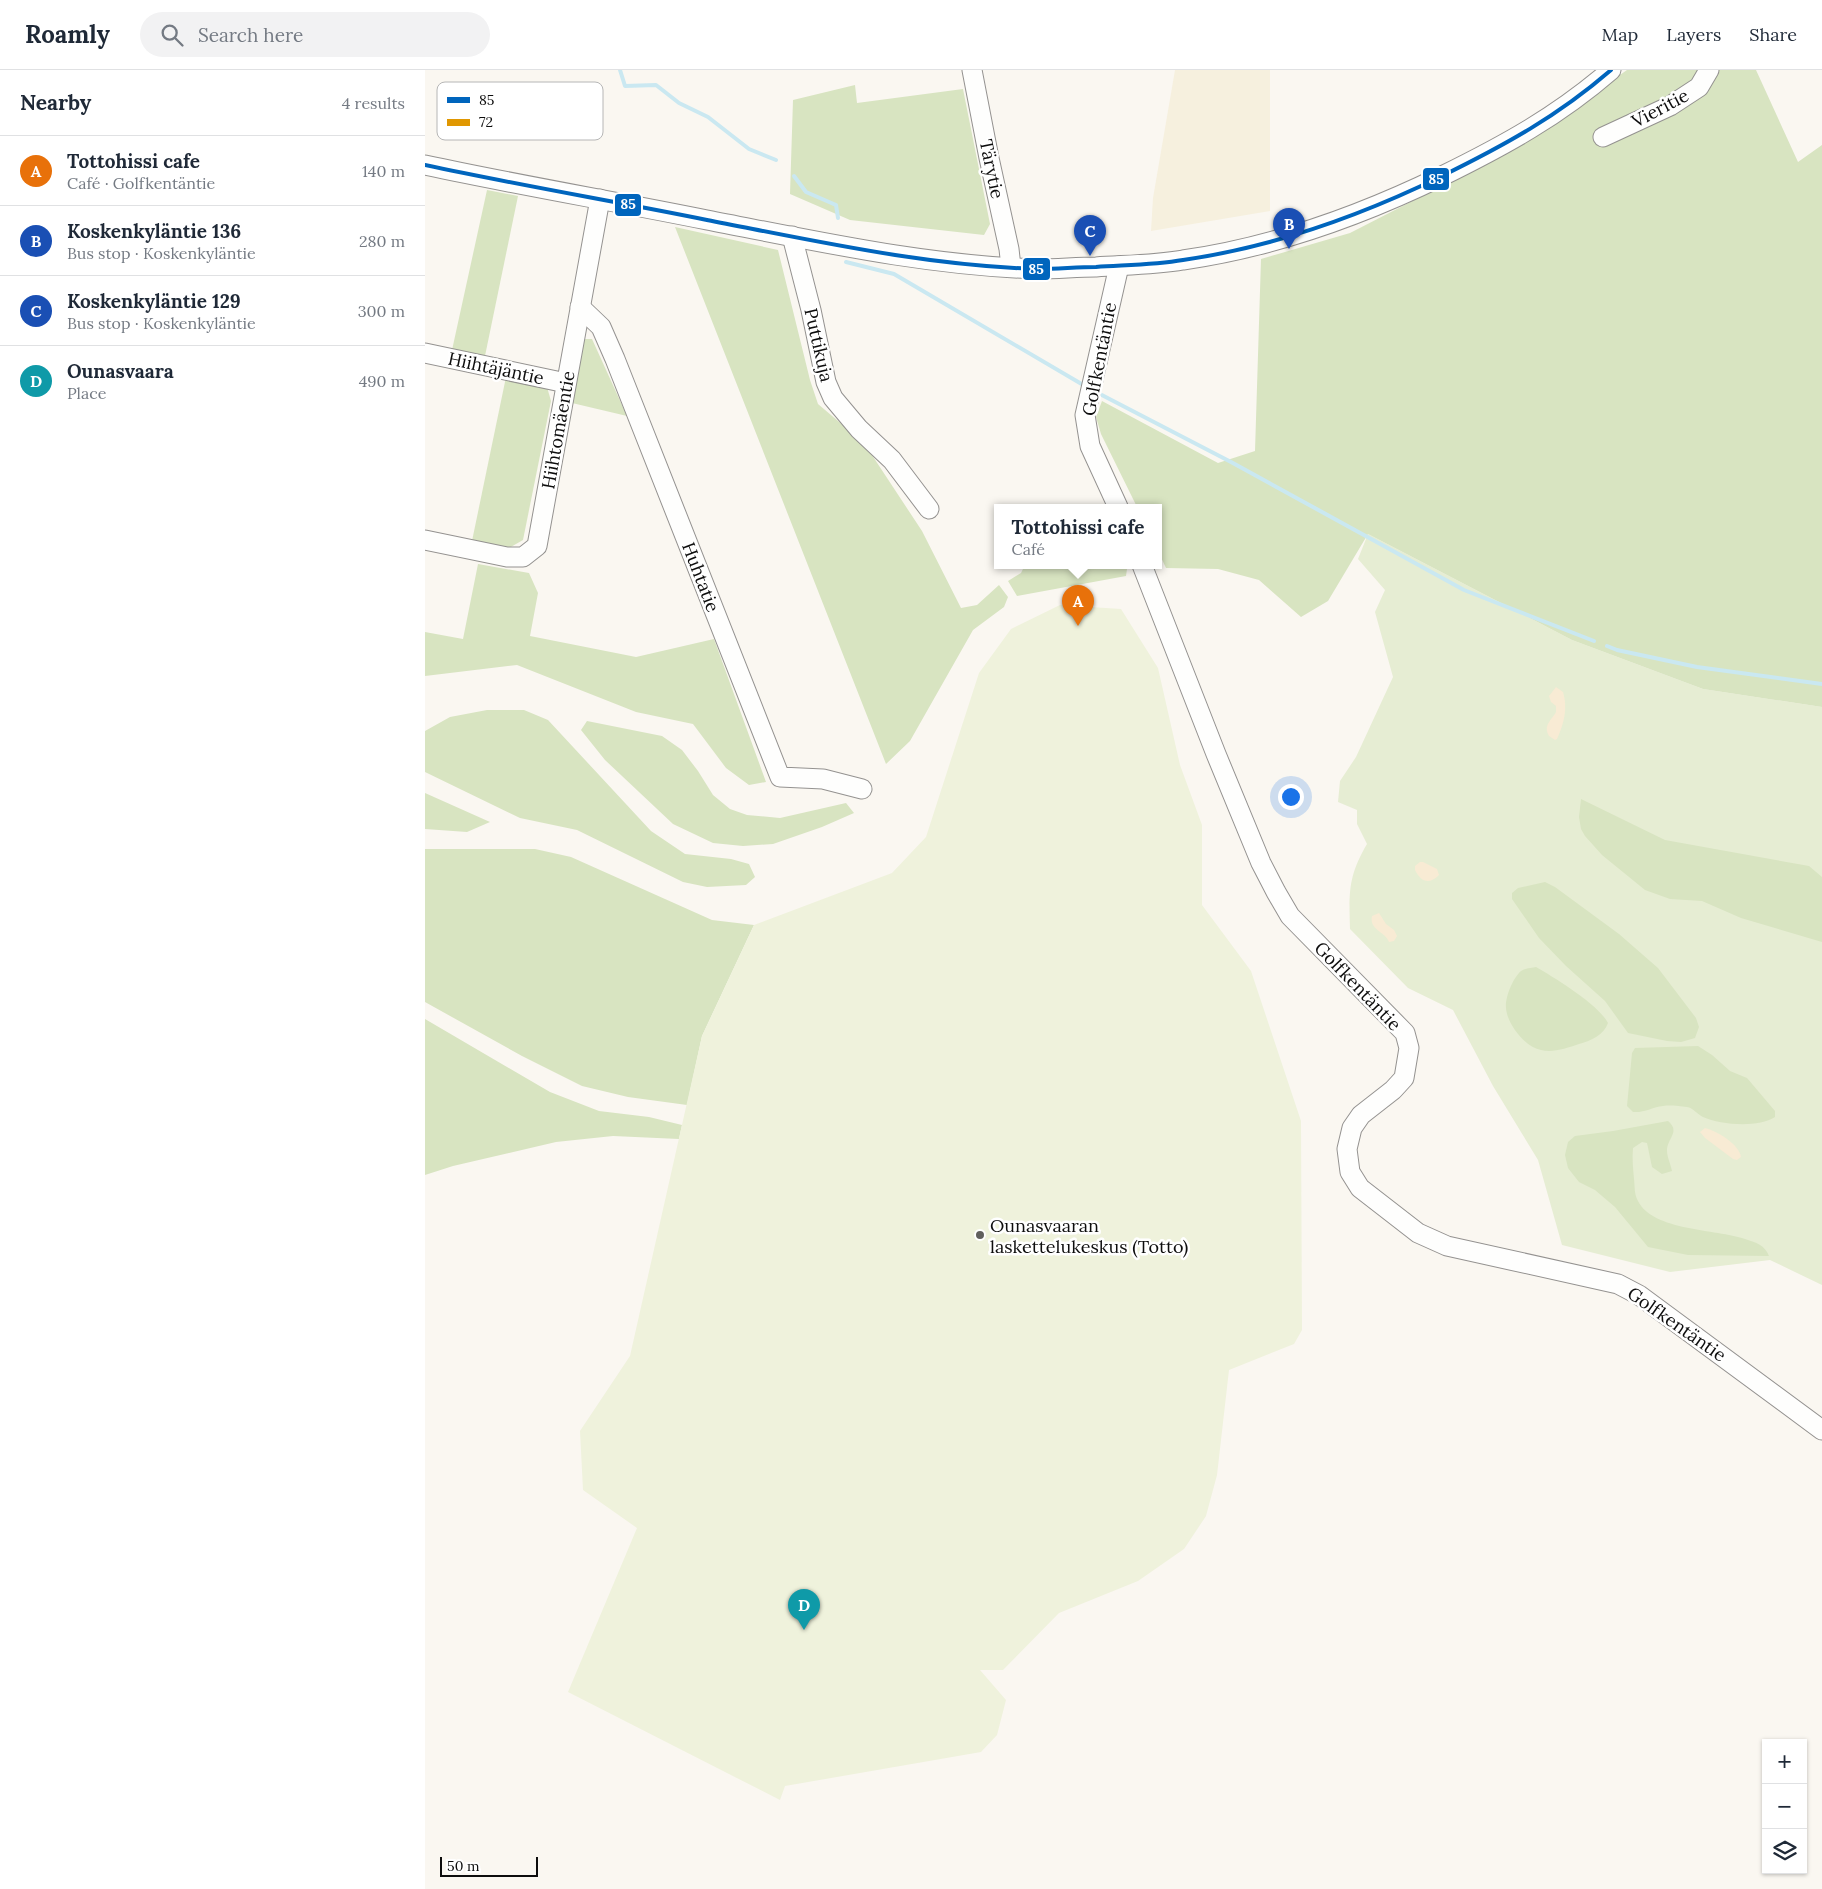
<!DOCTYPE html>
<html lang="en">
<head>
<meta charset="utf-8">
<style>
	:root { --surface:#fff; --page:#f2f2f3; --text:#1f2937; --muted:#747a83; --line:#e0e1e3; --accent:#b45309 }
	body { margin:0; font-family:Lora,serif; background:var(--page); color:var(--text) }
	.controls { position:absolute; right:15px; bottom:15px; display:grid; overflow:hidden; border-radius:0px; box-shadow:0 1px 4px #0004 }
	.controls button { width:45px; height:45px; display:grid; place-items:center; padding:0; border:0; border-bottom:1px solid var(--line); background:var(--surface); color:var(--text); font:25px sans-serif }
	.scale { position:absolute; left:15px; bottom:12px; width:98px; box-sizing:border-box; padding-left:5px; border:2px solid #0d0d0d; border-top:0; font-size:14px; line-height:18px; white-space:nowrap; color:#0d0d0d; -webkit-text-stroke:4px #fff; paint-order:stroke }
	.you { position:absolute; left:865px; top:726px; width:18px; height:18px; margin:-12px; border:4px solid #fff; border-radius:50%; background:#1a73e8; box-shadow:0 0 0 8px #1a73e833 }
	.badge { display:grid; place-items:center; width:32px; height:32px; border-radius:50%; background:var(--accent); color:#fff; font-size:16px; font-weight:700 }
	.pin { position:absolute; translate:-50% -41px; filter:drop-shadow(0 1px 2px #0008) }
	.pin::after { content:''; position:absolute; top:26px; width:18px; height:15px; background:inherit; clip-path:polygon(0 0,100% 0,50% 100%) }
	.popup { position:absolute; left:569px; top:434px; width:168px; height:65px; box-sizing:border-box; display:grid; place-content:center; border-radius:0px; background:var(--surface); filter:drop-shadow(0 1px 4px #0005); font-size:16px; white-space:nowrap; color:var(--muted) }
	.popup b { font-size:19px; color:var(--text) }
	.popup::after { content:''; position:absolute; left:50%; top:100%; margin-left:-10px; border:10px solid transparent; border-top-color:var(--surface) }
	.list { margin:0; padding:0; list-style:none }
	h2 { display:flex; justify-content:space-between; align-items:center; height:65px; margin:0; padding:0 20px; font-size:21px }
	h2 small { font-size:16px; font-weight:400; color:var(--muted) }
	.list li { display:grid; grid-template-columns:32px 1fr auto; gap:15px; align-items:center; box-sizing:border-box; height:70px; padding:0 20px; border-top:1px solid var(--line) }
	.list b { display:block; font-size:19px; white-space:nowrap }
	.list p { margin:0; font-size:16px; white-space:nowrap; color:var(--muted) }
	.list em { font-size:16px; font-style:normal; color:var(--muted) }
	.icon { flex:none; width:28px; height:28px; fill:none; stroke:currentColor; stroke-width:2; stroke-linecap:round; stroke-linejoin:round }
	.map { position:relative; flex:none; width:1397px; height:1819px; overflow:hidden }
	header { display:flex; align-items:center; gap:30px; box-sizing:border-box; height:70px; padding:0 25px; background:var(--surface); border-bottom:1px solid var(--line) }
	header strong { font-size:24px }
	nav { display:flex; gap:28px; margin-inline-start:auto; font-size:18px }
	.search { width:350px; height:45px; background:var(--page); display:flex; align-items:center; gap:12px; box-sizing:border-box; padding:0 18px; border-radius:28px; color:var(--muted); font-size:19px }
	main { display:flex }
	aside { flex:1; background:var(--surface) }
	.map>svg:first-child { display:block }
	.farmland { fill:#f6f0de }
	.green { fill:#e6edd3 }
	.forest { fill:#d8e4c1 }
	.sand { fill:#f8ebd4 }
	.pitch { fill:#eff2dc }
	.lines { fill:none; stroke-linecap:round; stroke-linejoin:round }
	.stream { stroke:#cae8f1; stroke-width:4 }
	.minor-casing { stroke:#949290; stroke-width:21 }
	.minor { stroke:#fefefd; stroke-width:19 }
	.bus-1-casing { stroke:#fff; stroke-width:8 }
	.bus-1 { stroke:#0065bd; stroke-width:4 }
	.poi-dot { fill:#605f5d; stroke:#fff; stroke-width:2 }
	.labels { text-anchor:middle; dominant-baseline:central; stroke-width:5; stroke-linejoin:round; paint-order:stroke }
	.street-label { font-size:18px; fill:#0d0d0d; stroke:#fff }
	.poi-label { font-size:18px; fill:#0d0d0d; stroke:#fff; text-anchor:start }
	.key { fill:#fff; stroke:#b6b6b6; stroke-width:1 }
	.key-label { font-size:14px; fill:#0d0d0d }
	.line-badge { stroke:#fff; stroke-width:2 }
	.badge-label { font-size:14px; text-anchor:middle; font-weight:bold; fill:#fff }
</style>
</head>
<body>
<header>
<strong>Roamly</strong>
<div class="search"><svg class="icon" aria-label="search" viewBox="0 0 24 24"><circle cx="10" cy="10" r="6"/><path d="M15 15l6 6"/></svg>Search here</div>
<nav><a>Map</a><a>Layers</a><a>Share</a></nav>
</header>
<main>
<aside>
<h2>Nearby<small>4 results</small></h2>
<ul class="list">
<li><span class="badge" style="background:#e8710a">A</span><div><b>Tottohissi cafe</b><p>Café · Golfkentäntie</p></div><em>140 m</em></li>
<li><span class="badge" style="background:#1a4fb4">B</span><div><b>Koskenkyläntie 136</b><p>Bus stop · Koskenkyläntie</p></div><em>280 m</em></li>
<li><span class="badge" style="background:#1a4fb4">C</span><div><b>Koskenkyläntie 129</b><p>Bus stop · Koskenkyläntie</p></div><em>300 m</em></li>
<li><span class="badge" style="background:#0f9aa8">D</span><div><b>Ounasvaara</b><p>Place</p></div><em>490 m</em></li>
</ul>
</aside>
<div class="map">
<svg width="1397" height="1819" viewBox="0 0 1397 1819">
	<rect width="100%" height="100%" fill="#faf7f1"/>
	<!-- farmland -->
	<path class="farmland" d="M750 0H845V141L726 161 728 128Z"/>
	<!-- green -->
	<path class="green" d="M943 464 1147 570 1278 619 1397 637V1215L1345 1190 1245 1202 1137 1175 1113 1090 1068 1016 1028 940 983 918 925 859C924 823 923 806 942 774L932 754V740L913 732 915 711 931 687 968 607 950 542 960 520 933 489Z"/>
	<!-- forest -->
	<g class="forest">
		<path d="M1202 0H1331L1373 92 1397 75V637L1278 619 1147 570 943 464 903 531 876 547 834 510 793 499 741 498 733 481V437H712L676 364 671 347 677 331 793 393 830 381 836 189 925 163 1091 78Z"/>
		<path d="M430 15 432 33 538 19 565 154 559 165 425 150 365 124 368 30Z"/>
		<path d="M62 120 93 126 60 286 27 280Z"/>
		<path d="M250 157 353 180 385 310 393 334 439 373 497 461 536 538 552 535 574 515 583 527 579 537 548 560 485 671 461 694Z"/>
		<path d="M157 269H167L202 346 147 333Z"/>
		<path d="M81 307 122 317 126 331 98 470 84 478 47 471Z"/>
		<path d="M53 494 104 503 113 523 105 566 211 587 289 569 341 712 324 715 301 698 268 654 211 642 92 595 0 606V562L38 569Z"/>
		<path d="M600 495H699L702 499 701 506 592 526 583 511 596 503Z"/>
		<path d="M62 640H99L123 650 226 761 260 784 306 789 324 794 330 807 321 815 282 817 258 812 152 760 95 748 0 702V661L25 647Z"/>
		<path d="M162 651 237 666 257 680 273 701 288 725 305 739 322 745 355 748 421 733 429 743 397 757 348 774 318 776 288 773 248 754 180 690 156 660Z"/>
		<path d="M0 723 65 752 42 762 0 759Z"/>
		<path d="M1156 729 1240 770 1384 796 1397 807V872L1316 848 1277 831 1245 829 1220 820 1177 785 1160 766 1156 759 1154 747Z"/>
		<path d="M0 779H110L146 787 287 850 329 855 277 966 262 1035 203 1027 157 1016 97 986 0 932Z"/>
		<path d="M1120 812 1130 817 1194 864 1233 898 1271 948 1274 957 1270 968 1256 972 1242 971 1203 963 1180 931 1141 896 1114 868 1087 829V823L1093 818Z"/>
		<path d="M1111 897C1130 908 1173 934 1183 953 1179 965 1165 971 1154 974 1142 978 1128 983 1116 980 1100 977 1082 954 1081 938 1080 927 1088 908 1096 901 1100 898 1107 898 1111 897Z"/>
		<path d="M0 949 125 1022 174 1041 224 1047 257 1055 254 1069 188 1066 131 1072 28 1096 0 1105Z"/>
		<path d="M1273 976 1287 985 1305 1001 1322 1008 1350 1041V1047C1333 1058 1296 1055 1278 1047 1272 1044 1268 1038 1262 1037 1254 1036 1245 1035 1238 1036 1228 1037 1219 1043 1208 1042L1202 1036 1207 983 1210 978Z"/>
		<path d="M1243 1051C1256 1062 1242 1068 1242 1081 1242 1087 1246 1095 1247 1101L1237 1104 1227 1097 1222 1073 1217 1072 1208 1078C1207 1089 1208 1098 1209 1109 1210 1117 1209 1124 1213 1131 1228 1161 1291 1159 1320 1169 1330 1172 1340 1175 1344 1186L1263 1185 1223 1177 1190 1137 1170 1120 1154 1112 1143 1098 1140 1085 1143 1072 1150 1066 1188 1061Z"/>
	</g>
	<!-- sand -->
	<g class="sand">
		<path d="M1131 617 1138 622C1143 638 1139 654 1132 669L1130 670 1124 666C1118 655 1126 651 1131 642V636L1126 632 1124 626Z"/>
		<path d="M995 792H998L1012 799 1014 805C1004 815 996 812 990 800V796Z"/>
		<path d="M954 843 961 854 969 860 972 866 969 871 964 872C960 861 944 860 947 846Z"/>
		<path d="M1280 1058C1292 1061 1314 1074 1316 1087L1312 1090 1308 1089 1280 1068 1275 1062Z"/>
	</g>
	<!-- pitch -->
	<path class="pitch" d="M635 535 696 539 733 598 755 695 777 755V835L826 901 876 1051 877 1260 869 1274 804 1300 792 1405 781 1446 759 1479 713 1511 634 1543 578 1600H555L581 1630 572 1665 556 1682 360 1716 355 1730 143 1622 212 1458 158 1420 155 1361 205 1286 277 966 329 855 467 803 501 767 554 603 586 559Z"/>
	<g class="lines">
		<!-- stream -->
		<g class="stream">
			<path d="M195 0 200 16 231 15 254 33 283 47 324 79 351 90"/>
			<path d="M369 106 381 122 411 135 413 148"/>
			<path d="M421 192 469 204 660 316"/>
			<path d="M671 322 806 392 1039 520 1169 571"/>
			<path d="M1182 576 1192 580 1272 597 1397 614"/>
		</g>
		<!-- minor casing -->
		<g class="minor-casing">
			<g id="minor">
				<path d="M547 0 564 88 584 179 586 197"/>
				<path d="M1178 67 1245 36 1274 17 1284 0"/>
				<path d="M0 95C93 115 188 131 282 150 391 171 502 196 614 199 633 199 652 197 671 197 699 195 729 195 758 190 849 177 935 146 1017 106 1080 75 1133 46 1186 0"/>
				<path d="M367 166 386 240 401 312 408 328 434 359 467 390 504 439"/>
				<path d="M155 237 176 257 190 289 355 707 398 709 437 719"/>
				<path d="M0 283 141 313"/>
				<path d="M693 437 665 376 660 345 694 196"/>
				<path d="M0 470 82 487H98L112 476 175 129"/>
				<path d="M717 495 791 684 836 793 851 822 865 846 980 963 984 978 979 1008 968 1020 936 1045 927 1058 922 1079 925 1102 935 1118 993 1163 1022 1176 1193 1214 1214 1225 1397 1360"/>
			</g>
		</g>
		<!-- minor -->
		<use href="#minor" class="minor"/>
		<!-- bus-1 casing -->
		<g class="bus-1-casing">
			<path id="bus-1" d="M0 95C93 115 188 131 282 150 391 171 502 196 614 199 633 199 652 197 671 197 699 195 729 195 758 190 849 177 935 146 1017 106 1080 75 1133 46 1186 0"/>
		</g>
		<!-- bus-1 -->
		<use href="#bus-1" class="bus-1"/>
	</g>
	<!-- markers -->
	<circle class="poi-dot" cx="555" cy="1165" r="5"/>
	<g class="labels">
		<!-- street labels -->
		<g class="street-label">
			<text transform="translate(1235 38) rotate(-28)">Vieritie</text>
			<text transform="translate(567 99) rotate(78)">Tärytie</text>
			<text transform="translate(394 275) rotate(77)">Puttikuja</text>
			<text transform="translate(674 289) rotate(-79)">Golfkentäntie</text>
			<text transform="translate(71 298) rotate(12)">Hiihtäjäntie</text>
			<text transform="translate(133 360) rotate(-80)">Hiihtomäentie</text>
			<text transform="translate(276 507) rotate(69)">Huhtatie</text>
			<text transform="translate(933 916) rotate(46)">Golfkentäntie</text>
			<text transform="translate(1252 1254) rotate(35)">Golfkentäntie</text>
		</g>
		<!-- poi labels -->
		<g class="poi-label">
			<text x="565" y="1155">Ounasvaaran<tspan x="565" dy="21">laskettelukeskus (Totto)</tspan></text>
		</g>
	</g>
	<!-- legend -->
	<rect x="12" y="12" width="166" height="58" rx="8" class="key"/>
	<rect x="22" y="27" width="23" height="6" fill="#0065bd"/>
	<rect x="22" y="49" width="23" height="7" fill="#e09701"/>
	<g class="key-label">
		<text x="54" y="35">85</text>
		<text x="54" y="57">72</text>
	</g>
	<g class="line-badge">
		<rect x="997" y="97" width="28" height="24" rx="5" fill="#0065bd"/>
		<rect x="189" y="123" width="28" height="24" rx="5" fill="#0065bd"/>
		<rect x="597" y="187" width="29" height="24" rx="5" fill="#0065bd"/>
	</g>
	<g class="badge-label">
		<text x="1011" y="114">85</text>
		<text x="203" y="139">85</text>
		<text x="611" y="204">85</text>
	</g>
</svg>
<div class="controls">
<button>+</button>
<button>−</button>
<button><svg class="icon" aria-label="layers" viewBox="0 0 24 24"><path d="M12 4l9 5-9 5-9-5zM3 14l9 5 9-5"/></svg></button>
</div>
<div class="scale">50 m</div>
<div class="you"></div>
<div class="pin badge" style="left:653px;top:556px;background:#e8710a">A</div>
<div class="popup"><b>Tottohissi cafe</b>Café</div>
<div class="pin badge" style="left:864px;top:179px;background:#1a4fb4">B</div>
<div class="pin badge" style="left:665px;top:186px;background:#1a4fb4">C</div>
<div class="pin badge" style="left:379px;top:1560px;background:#0f9aa8">D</div>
</div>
</main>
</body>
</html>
